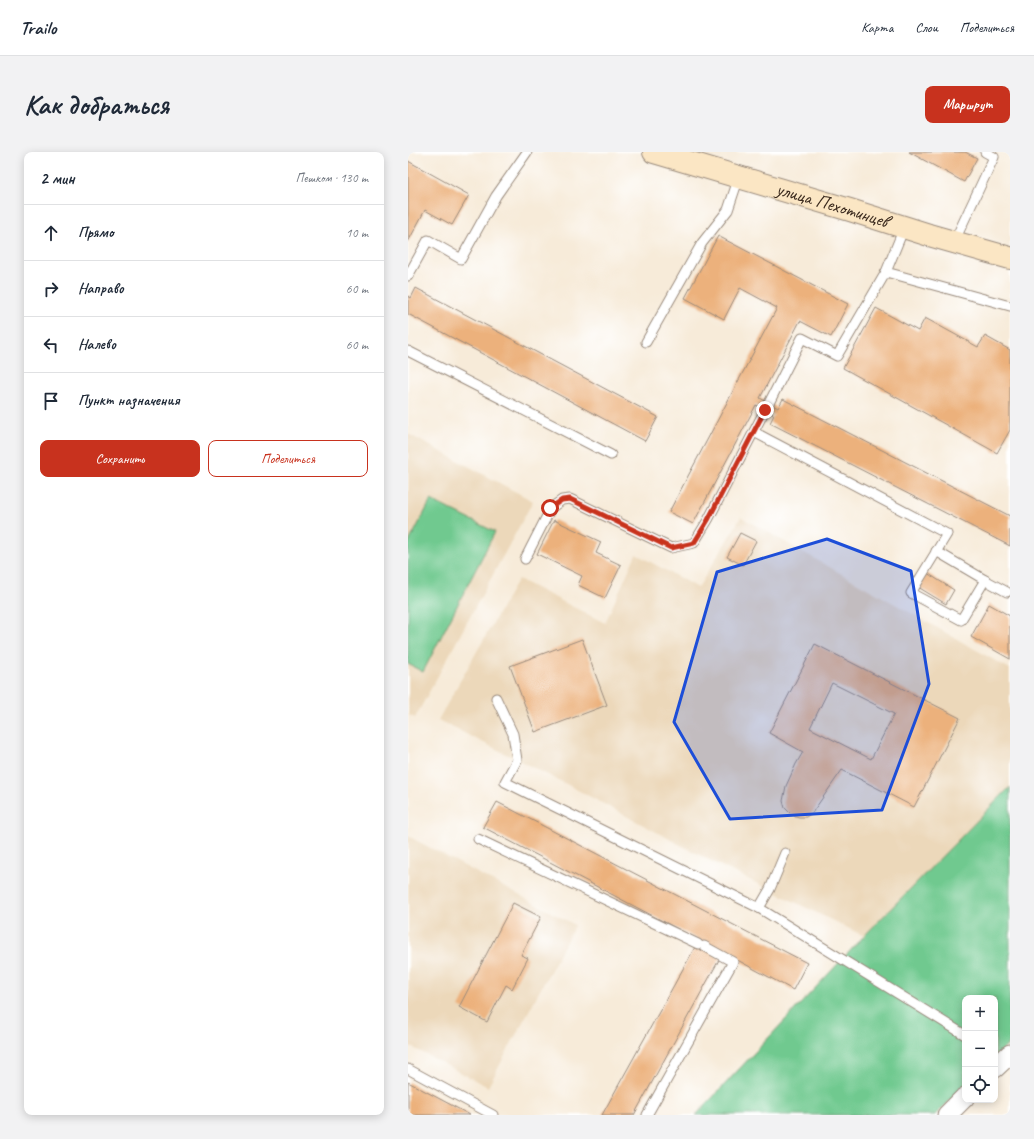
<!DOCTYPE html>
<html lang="ru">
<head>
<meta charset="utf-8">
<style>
	:root { --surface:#fff; --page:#f2f2f3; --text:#1f2937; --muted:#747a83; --line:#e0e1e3; --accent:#c8321e }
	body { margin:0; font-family:Caveat,sans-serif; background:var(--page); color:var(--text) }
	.controls { position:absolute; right:12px; bottom:12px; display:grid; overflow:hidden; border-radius:8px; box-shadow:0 2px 10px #0003 }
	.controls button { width:36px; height:36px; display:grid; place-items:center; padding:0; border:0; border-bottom:1px solid var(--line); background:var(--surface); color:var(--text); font:20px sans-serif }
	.stop { position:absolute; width:12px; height:12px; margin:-9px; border:3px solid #c8321e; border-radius:50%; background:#fff }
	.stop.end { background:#c8321e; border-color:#fff; box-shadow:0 1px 4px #0008 }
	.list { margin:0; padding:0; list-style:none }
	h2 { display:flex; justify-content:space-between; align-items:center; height:52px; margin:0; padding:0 16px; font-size:17px }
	h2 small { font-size:13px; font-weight:400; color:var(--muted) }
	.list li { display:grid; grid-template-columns:26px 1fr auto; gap:12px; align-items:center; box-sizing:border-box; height:56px; padding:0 16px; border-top:1px solid var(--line) }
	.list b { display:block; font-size:15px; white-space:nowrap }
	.list em { font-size:13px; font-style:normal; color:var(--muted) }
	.actions { display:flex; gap:8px; padding:12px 16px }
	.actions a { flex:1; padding:9px 0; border:1px solid var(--accent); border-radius:8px; text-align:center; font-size:14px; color:var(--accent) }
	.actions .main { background:var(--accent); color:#fff }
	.icon { flex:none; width:22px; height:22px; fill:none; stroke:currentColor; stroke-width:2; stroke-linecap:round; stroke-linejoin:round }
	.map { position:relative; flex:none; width:602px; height:963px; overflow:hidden; border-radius:8px }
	header { display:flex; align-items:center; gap:24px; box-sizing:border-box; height:56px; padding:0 20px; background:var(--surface); border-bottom:1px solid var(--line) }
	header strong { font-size:19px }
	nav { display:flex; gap:22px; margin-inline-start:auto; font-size:14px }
	.intro { display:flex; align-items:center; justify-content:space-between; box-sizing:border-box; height:96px; padding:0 24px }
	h1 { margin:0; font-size:28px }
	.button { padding:10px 18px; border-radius:8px; background:var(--accent); color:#fff; font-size:14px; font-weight:700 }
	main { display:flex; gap:24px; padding:0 24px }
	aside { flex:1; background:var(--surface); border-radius:8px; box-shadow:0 2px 10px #0003 }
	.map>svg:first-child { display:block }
	.built { fill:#ecd8ba }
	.green { fill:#70c98f; stroke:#567a56 }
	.building { fill:#ecb17b; fill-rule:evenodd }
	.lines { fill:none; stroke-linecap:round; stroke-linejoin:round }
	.service-casing { stroke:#998a7c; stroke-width:11 }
	.minor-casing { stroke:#998a7c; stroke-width:21 }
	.secondary-casing { stroke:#998a7c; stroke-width:24 }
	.service { stroke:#fff; stroke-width:9 }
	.minor { stroke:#fff; stroke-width:19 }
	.secondary { stroke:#fbe6c4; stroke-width:22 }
	.route { stroke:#c8321e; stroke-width:5 }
	.marked { fill:#1d4ed8; fill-opacity:0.2; stroke:#1d4ed8; stroke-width:3; stroke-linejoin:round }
	.labels { text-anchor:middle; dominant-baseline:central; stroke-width:3; stroke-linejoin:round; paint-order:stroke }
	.street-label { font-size:19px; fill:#3b2a1e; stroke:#fff }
</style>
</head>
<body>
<header>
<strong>Trailo</strong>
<nav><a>Карта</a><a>Слои</a><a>Поделиться</a></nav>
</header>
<div class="intro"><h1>Как добраться</h1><a class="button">Маршрут</a></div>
<main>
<aside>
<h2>2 мин<small>Пешком · 130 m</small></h2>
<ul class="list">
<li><svg class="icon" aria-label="ahead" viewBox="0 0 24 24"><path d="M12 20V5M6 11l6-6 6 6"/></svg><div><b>Прямо</b></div><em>10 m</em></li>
<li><svg class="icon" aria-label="right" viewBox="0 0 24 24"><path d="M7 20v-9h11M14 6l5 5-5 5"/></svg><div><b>Направо</b></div><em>60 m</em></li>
<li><svg class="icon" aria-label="left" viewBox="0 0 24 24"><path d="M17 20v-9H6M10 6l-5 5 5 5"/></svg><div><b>Налево</b></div><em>60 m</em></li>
<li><svg class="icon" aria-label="arrive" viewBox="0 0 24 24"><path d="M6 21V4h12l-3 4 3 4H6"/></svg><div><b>Пункт назначения</b></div></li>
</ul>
<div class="actions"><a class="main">Сохранить</a><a>Поделиться</a></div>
</aside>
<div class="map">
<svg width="602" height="963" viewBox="0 0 602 963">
	<rect width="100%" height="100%" fill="#fff"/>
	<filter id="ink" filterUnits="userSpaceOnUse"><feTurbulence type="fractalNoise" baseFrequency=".025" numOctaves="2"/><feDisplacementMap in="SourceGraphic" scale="8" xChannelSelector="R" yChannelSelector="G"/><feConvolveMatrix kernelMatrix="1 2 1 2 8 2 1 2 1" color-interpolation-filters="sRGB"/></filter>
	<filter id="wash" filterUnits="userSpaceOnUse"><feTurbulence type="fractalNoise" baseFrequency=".012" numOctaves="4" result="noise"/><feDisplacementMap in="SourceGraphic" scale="16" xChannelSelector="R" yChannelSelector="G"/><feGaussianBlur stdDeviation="0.9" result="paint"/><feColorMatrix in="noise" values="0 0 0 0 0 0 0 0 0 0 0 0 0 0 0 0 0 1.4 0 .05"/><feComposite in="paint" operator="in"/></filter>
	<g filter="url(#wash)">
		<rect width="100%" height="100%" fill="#f7ebd9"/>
		<!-- built -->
		<g class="built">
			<path d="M0 282 125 349 7 566 0 562Z"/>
			<path d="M333 365 602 517V635L456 784 299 707 162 634 30 568 110 427 197 471 228 402 290 436Z"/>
			<path d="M0 684 167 773 80 935 0 893Z"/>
		</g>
		<!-- green -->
		<g class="green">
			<path d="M23 348 87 380 15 520 0 512V392Z"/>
			<path d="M602 635V891L587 905V846H557V934L527 963H288L456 784Z"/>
		</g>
		<g id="blocks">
			<!-- building -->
			<g class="building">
				<path d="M501 0H557L569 6 556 30Z"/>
				<path d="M0 9 61 43 44 73 17 58 0 90Z"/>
				<path d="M310 84 440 152 423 185 392 169 352 246 370 256 375 247 602 364V394L362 271 366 263 348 253 285 372 261 360 369 156 332 136 316 167 277 146Z"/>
				<path d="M8 136 250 265 237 289 0 162V144L3 146Z"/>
				<path d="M468 156 510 179 517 166 570 195 577 184 602 198V278L589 301 435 216Z"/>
				<path d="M146 368 193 390 188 401 213 413 197 446 170 433 174 424 129 402Z"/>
				<path d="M332 381 348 389 335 413 319 405Z"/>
				<path d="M519 421 546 438 538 452 510 435Z"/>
				<path d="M581 452 602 464V507L563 485Z"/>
				<path d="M174 487 199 553 127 580 102 514Z"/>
				<path d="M407 492 552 566 506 655 434 618 404 661 398 665H391L384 663 377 656 375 649 378 634 388 612 395 600 361 581ZM424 531 486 562 463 607 402 576Z"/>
				<path d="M89 650 399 811 385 838 296 790 312 806 226 963H194L291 788 75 675Z"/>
				<path d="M105 751 133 765 113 803 120 806 104 837 98 833 79 870 51 855Z"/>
				<path d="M0 930 62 963H4L0 961Z"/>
			</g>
		</g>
	</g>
	<g filter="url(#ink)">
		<use href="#blocks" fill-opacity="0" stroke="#998a7c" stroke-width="1"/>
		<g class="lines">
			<!-- service casing -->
			<g class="service-casing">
				<g id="service">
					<path d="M496 76 478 120 602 154"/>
					<path d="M546 90 586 5 577 0"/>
					<path d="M0 124 20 88 53 107 88 44 119 0"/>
					<path d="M238 190 294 91 320 58 331 25"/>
					<path d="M0 199 203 303"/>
					<path d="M361 251 394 186 429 204 478 120"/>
					<path d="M346 280 539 382 503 441 553 468 577 428 599 440"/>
					<path d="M528 399 577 428"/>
					<path d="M117 407 143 356 154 348 162 347 263 396 286 391 300 368 357 258"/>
					<path d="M88 546 105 582 109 608 97 630 351 756 557 883"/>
					<path d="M70 687 290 792"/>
					<path d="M351 756 362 737 377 701"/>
					<path d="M0 917 85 963"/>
					<path d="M239 963 325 810 296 794"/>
				</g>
			</g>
			<!-- minor casing -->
			<g class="minor-casing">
				<g id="minor">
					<path d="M587 916 602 902"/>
					<path d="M539 963 557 945"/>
				</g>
			</g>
			<!-- secondary casing -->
			<g class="secondary-casing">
				<g id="secondary">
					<path id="s1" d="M246 0 442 58 521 83 602 106"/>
				</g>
			</g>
			<!-- service -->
			<use href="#service" class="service"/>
			<!-- minor -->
			<use href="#minor" class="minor"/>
			<!-- secondary -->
			<use href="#secondary" class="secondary"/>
		</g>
	</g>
	<g class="lines" filter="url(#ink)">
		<!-- route -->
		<path class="route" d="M142 356 154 348 162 347 263 396 286 391 300 368 357 258"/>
	</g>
	<!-- marked area -->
	<path class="marked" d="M419 387 503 419 521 532 474 658 322 667 266 570 309 420Z"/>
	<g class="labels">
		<!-- street labels -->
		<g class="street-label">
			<text stroke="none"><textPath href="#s1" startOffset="186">улица Пехотинцев</textPath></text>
		</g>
	</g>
</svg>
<div class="controls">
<button>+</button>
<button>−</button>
<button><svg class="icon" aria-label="locate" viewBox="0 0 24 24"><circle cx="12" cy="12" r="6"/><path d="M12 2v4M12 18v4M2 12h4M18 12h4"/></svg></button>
</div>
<div class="stop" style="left:142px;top:356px"></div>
<div class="stop end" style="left:357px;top:258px"></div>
</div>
</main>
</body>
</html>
